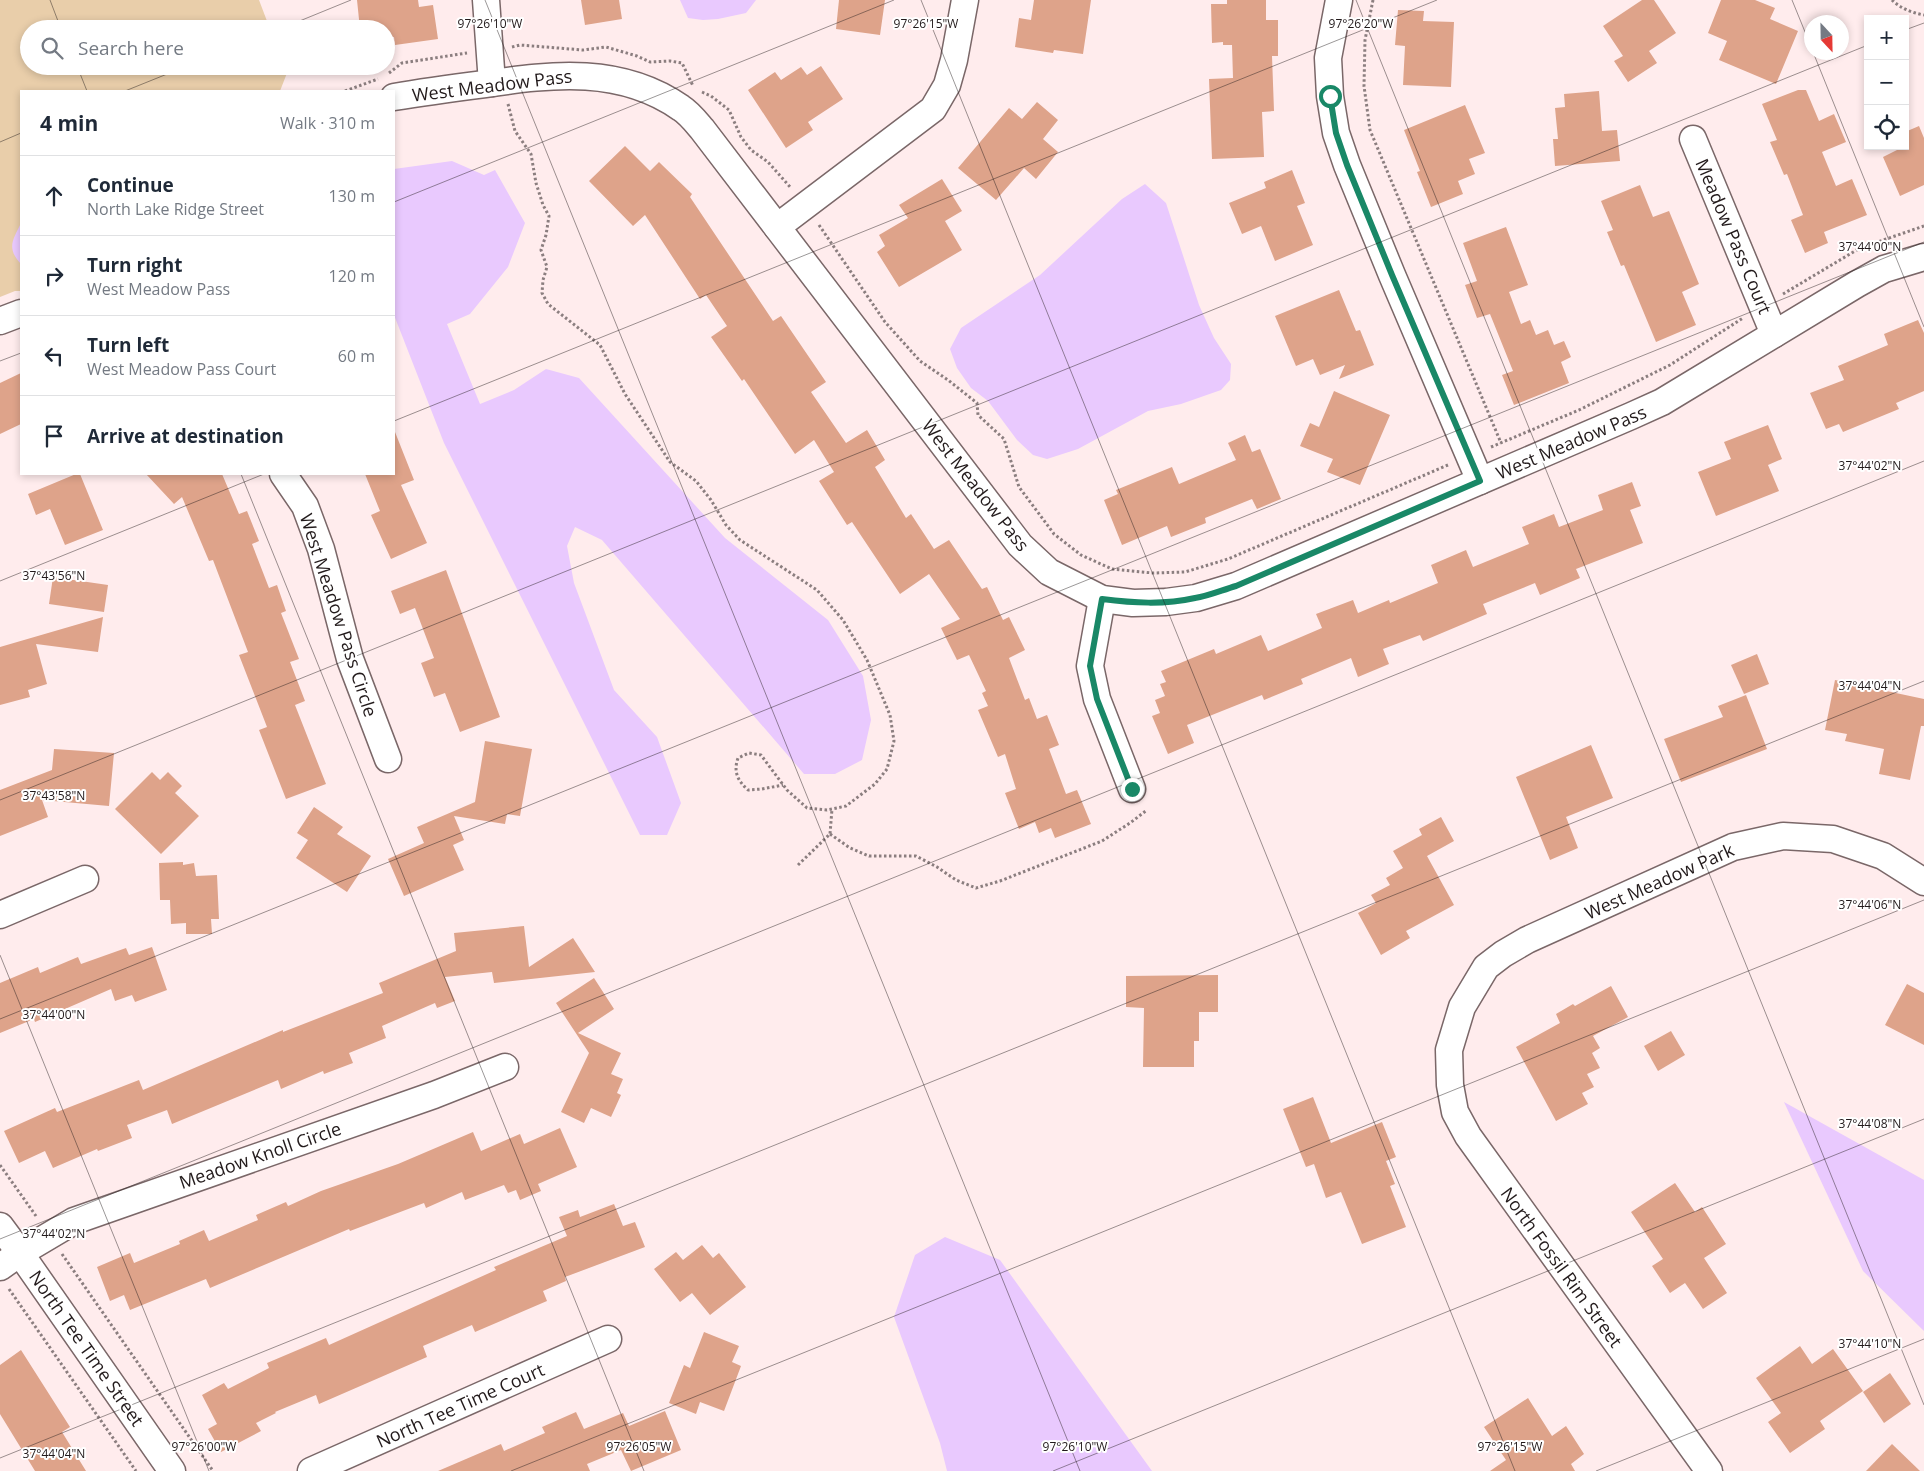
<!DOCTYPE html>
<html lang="en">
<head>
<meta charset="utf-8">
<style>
	:root { --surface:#fff; --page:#f2f2f3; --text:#1f2937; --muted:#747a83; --line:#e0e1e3 }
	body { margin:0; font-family:"Open Sans",sans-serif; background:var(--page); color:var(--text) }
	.controls { position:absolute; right:15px; top:15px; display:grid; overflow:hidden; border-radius:0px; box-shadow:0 2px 8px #0003 }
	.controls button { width:45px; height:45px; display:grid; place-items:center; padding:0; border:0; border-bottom:1px solid var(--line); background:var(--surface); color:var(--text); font:25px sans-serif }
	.compass { position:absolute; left:1804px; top:15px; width:45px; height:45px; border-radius:50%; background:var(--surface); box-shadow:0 2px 8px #0003; rotate:158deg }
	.stop { position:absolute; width:15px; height:15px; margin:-11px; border:4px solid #198867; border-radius:50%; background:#fff }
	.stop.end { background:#198867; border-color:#fff; box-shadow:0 1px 5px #0008 }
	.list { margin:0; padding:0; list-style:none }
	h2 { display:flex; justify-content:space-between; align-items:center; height:65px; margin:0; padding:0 20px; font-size:21px }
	h2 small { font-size:16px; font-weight:400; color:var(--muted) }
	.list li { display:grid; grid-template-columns:32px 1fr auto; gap:15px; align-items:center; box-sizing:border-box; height:80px; padding:0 20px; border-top:1px solid var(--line) }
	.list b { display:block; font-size:19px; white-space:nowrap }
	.list p { margin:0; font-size:16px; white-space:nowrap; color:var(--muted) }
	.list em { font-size:16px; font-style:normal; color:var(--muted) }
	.icon { flex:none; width:28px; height:28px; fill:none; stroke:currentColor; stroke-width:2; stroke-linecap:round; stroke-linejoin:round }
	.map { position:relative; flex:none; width:1924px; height:1471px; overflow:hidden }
	.search { position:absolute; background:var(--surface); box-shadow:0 2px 8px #0003; left:20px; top:20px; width:375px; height:55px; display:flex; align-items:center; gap:12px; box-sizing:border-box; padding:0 18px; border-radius:28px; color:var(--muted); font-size:19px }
	.panel { position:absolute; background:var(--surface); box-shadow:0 2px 8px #0003; left:20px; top:90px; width:375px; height:385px; border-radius:0px }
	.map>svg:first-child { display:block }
	.green { fill:#e9ceaa }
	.water { fill:#e9c9fe }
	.building { fill:#dea38a }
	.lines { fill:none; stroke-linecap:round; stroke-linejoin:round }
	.street-casing { stroke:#7a6768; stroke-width:29 }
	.path { stroke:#8b7e7f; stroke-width:3; stroke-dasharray:2.5 2.5; stroke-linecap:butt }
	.street { stroke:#fff; stroke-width:26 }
	.route { stroke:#198867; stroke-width:6 }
	.ticks { fill:none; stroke:#221a1b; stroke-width:1; stroke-opacity:0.45 }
	.labels { text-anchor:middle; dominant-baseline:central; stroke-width:4; stroke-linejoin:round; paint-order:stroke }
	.street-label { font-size:18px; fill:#221a1b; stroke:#fff }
	.ticks-label { font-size:12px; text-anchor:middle; fill:#221a1b; stroke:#fff; stroke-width:4; stroke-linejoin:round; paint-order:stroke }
</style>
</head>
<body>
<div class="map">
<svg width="1924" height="1471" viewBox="0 0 1924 1471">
	<rect width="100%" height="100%" fill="#ffeced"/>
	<!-- green -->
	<path class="green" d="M0 0H259L270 29H29V66H285L287 73 280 91H21V291H15L0 297Z"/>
	<!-- water -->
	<g class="water">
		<path d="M680 0H756L746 13 718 19 703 20 688 18Z"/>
		<path d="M452 161 484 175 495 170 525 223 508 267 470 314 447 324 480 404 514 390 546 369 579 378 725 538 828 620 863 676 871 720 862 760 835 774H804L602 540 575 527 567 546 574 583 614 690 657 737 681 803 667 835H640L444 443 394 315V169Z"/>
		<path d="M1145 184 1166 203 1199 305 1214 338 1231 364 1230 380 1221 390 1181 404 1148 411 1078 449 1047 459 1033 455 1017 440 988 401 971 388 957 368 950 349 961 328 1040 275 1122 199Z"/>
		<path d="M21 223V264C6 248 13 240 21 223Z"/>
		<path d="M1784 1102 1924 1180V1331L1863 1271Z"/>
		<path d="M945 1237 1000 1260 1152 1471H947L940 1443 894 1317 915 1255Z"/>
	</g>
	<!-- building -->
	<g class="building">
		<path d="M357 0H418L419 7 433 5 438 39 395 45 394 37 386 38V29H360Z"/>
		<path d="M581 0H619L622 19 585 25Z"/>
		<path d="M839 0H885L880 35 836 29Z"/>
		<path d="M1034 0H1091L1083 54 1054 50 1053 53 1015 47 1019 18 1031 20Z"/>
		<path d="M1227 0H1266V20H1278V56H1272L1274 111 1262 112 1264 157 1212 159 1209 79 1233 78 1232 45H1223V42L1212 43 1211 4H1227Z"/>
		<path d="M1642 0H1654L1676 33 1649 51 1657 63 1628 82 1614 61 1623 56 1603 26Z"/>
		<path d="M1721 0H1755L1775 8 1770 19 1798 31 1776 84 1719 60 1727 41 1708 33Z"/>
		<path d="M1398 10 1424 11 1423 21 1454 22 1451 87 1403 85 1405 46 1395 45Z"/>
		<path d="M821 66 843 99 808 122 813 130 786 148 748 90 775 72 781 80 801 67 807 75Z"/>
		<path d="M1798 90H1806L1819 121 1834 114 1846 142 1822 152 1836 186 1852 179 1867 215 1824 232 1828 243 1805 253 1791 220 1803 215 1787 174 1784 175 1770 142 1777 140 1762 104Z"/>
		<path d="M1599 91 1602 131 1617 130 1620 161 1555 166 1553 139H1558L1555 108 1565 107 1564 94Z"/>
		<path d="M1037 102 1058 120 1043 139 1058 152 1036 179 1024 168 996 200 958 168 1009 108 1022 119Z"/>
		<path d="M1465 105 1485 153 1469 159 1475 174 1458 181 1463 194 1431 207 1417 172 1420 171 1404 130Z"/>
		<path d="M1919 126 1924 138V185L1900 196 1883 157 1905 146V132Z"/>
		<path d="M625 146 650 171 659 162 692 194 690 197 773 321 781 316 826 382 811 392 846 443 867 430 885 460 875 467 906 518 911 514 934 549 949 540 982 589 987 587 1003 620 1009 617 1025 650 1009 658 1025 700 1029 698 1037 719 1047 715 1059 745 1049 749 1066 794 1077 790 1091 824 1055 838 1051 828 1039 833 1035 822 1019 829 1005 793 1016 789 1005 754 998 757 978 710 988 706 982 693 986 691 969 655 957 660 941 628 960 619 929 574 900 594 852 522 847 525 819 481 834 472 814 440 795 454 744 379 742 381 711 337 727 326 706 295 700 299 645 215 633 226 589 181Z"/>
		<path d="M1292 170 1305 203 1297 206 1313 245 1275 261 1261 226 1242 234 1229 203 1266 188 1264 182Z"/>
		<path d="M942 179 962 211 945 221 962 250 899 287 877 252 885 246 879 235 908 218 899 205Z"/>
		<path d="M1640 185 1653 217 1669 211 1699 284 1682 292 1696 325 1656 342 1624 265 1621 266 1607 232 1613 230 1601 201Z"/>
		<path d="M1506 227 1528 285 1509 292 1521 324 1530 320 1536 335 1548 330 1554 345 1564 341 1571 357 1561 362 1569 383 1514 405 1502 375 1513 371 1490 314 1477 318 1465 285 1477 281 1463 243Z"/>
		<path d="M1339 290 1356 331 1360 330 1374 365 1339 379 1345 365 1320 375 1313 359 1296 366 1275 316Z"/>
		<path d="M1918 320 1924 333V391L1896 403 1899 409 1843 432 1839 424 1826 429 1810 393 1844 380 1838 366 1888 345 1884 334Z"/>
		<path d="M21 373V424L0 434V383Z"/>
		<path d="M1334 391 1390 415 1360 485 1327 472 1333 459 1300 446 1310 423 1319 427Z"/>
		<path d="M1768 425 1782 459 1768 465 1779 491 1716 516 1698 472 1731 459 1724 442Z"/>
		<path d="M394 432H395L414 480 401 485 427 543 391 559 371 515 380 511 365 474H394Z"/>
		<path d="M1245 435 1252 452 1260 449 1281 499 1257 509 1252 499 1205 518 1206 523 1171 537 1167 526 1122 545 1104 500 1118 494 1116 490 1172 467 1179 484 1236 460 1228 443Z"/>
		<path d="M76 474H80L103 530 65 545 50 509 36 515 28 494Z"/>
		<path d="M146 474H222L239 514 247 511 259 541 252 544 269 588 277 585 286 611 281 613 299 659 290 662 305 701 295 705 326 784 286 799 259 730 267 727 239 655 248 652 213 560 209 561 182 497 174 504Z"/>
		<path d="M1632 482 1641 506 1630 510 1643 543 1576 569 1580 578 1540 595 1535 583 1483 604 1487 614 1423 641 1420 635 1383 649 1389 664 1358 677 1351 658 1301 679 1303 684 1264 700 1262 695 1187 725 1194 743 1168 754 1152 716 1160 713 1155 700 1165 696 1160 684 1166 682 1161 671 1214 649 1216 654 1261 635 1268 651 1322 628 1316 614 1353 600 1358 613 1389 600 1390 603 1438 583 1431 565 1466 550 1473 567 1529 544 1522 527 1554 514 1559 527 1603 510 1598 495Z"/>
		<path d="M446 570 500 717 460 732 445 693 434 697 421 663 434 658 415 608 400 614 391 591Z"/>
		<path d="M53 577 108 585 104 612 49 604Z"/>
		<path d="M103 617 98 652 36 644 47 684 28 690 30 697 0 705V647Z"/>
		<path d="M1757 654 1769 684 1744 694 1731 665Z"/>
		<path d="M1835 680 1924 699V726H1921L1910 780 1879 774 1884 749 1845 741 1847 734 1825 730Z"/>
		<path d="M1746 695 1767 749 1681 782 1664 739 1723 717 1718 706Z"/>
		<path d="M485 741 532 749 520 816 507 814 505 824 454 816 464 840 453 845 464 870 404 896 388 859 424 843 417 827 475 802Z"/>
		<path d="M1591 745 1613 798 1566 817 1578 848 1550 860 1516 777Z"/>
		<path d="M54 749 114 753 109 806 42 800 48 817 0 836V790L52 770Z"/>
		<path d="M152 772 160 780 168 772 182 786 175 793 199 816 161 854 115 809Z"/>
		<path d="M314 807 343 827 337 834 371 856 347 892 296 858 308 840 297 833Z"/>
		<path d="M1441 817 1454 841 1427 856 1454 905 1406 931 1410 938 1381 955 1358 913 1376 903 1371 895 1390 885 1386 878 1403 868 1393 851 1422 835 1419 829Z"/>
		<path d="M183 862V865L194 863 196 876 217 875 219 919H211L212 934H186V923L171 924 170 900H160L159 863Z"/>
		<path d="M524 926 529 967 573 938 595 972 494 983 492 972 445 977 455 1001 437 1008 435 1003 382 1026 386 1038 349 1053 353 1063 324 1074 323 1071 281 1089 278 1080 172 1124 167 1110 127 1125 132 1138 98 1151 97 1149 53 1168 45 1151 19 1163 4 1131 55 1108 57 1112 139 1080 143 1090 283 1030V1032L383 993 379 983 456 951 454 933Z"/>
		<path d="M152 947 167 990 135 1002 132 995 115 1001 111 989 35 1022 34 1019 0 1033V983L38 967 40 973 78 957 81 964 126 948 129 955Z"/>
		<path d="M1218 975V1012H1199V1041H1194V1067H1143L1144 1008 1126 1007V976Z"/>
		<path d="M594 978 614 1009 578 1033 621 1053 611 1074 623 1079 617 1093 621 1095 611 1117 591 1108 584 1123 561 1112 589 1053 556 1003Z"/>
		<path d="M1907 984 1924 993V1045L1885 1025Z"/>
		<path d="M1611 986 1628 1017 1593 1036 1600 1048 1592 1053 1600 1068 1587 1074 1594 1087 1582 1093 1588 1104 1556 1121 1516 1047 1560 1023 1556 1014 1573 1004 1575 1006Z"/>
		<path d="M1671 1031 1685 1055 1658 1071 1644 1046Z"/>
		<path d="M1313 1097 1331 1143 1382 1122 1396 1157 1386 1161 1395 1184 1390 1186 1406 1227 1362 1244 1341 1192 1326 1198 1314 1164 1306 1167 1283 1109Z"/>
		<path d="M560 1128 577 1167 538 1184 541 1191 520 1200 516 1190 508 1193 504 1185 465 1200 462 1192 426 1208 424 1203 350 1231 349 1229 210 1288 206 1279 130 1310 124 1295 110 1301 97 1267 130 1253 134 1263 180 1244 179 1241 204 1230 209 1241 258 1220 256 1215 286 1202 288 1206 321 1191 398 1164 473 1132 481 1151 520 1134 524 1144Z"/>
		<path d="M1675 1183 1695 1212 1702 1207 1726 1244 1704 1258 1727 1293 1703 1309 1685 1283 1670 1293 1652 1266 1663 1259 1631 1212Z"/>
		<path d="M614 1204 623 1226 635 1222 645 1247 565 1277 566 1281 543 1291 547 1301 475 1332 472 1325 423 1346 427 1357 319 1404 316 1395 275 1412 276 1413 256 1423 261 1431 221 1452 208 1429 217 1424 202 1395 224 1383 228 1389 269 1368 267 1363 326 1338 329 1345 496 1270 494 1267 567 1236 559 1217 578 1210 580 1217Z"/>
		<path d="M702 1245 713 1258 719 1253 746 1287 710 1315 692 1293 680 1302 654 1269 676 1252 683 1260Z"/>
		<path d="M704 1332 739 1346 732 1362 741 1366 724 1411 700 1402 696 1414 669 1403 684 1365 690 1368Z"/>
		<path d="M1800 1346 1812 1364 1833 1349 1863 1391 1820 1421 1825 1429 1790 1453 1768 1422 1781 1413 1756 1378Z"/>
		<path d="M21 1350 70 1427 62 1432 86 1471H35L0 1414V1365Z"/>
		<path d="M1890 1373 1911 1404 1884 1423 1863 1392Z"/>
		<path d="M1528 1398 1552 1436 1566 1426 1584 1454 1571 1464 1575 1471H1490L1506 1460 1484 1427Z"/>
		<path d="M665 1411 681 1450 631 1471 621 1450 587 1464 590 1471H438L501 1444 504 1451 545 1433 542 1427 576 1412 584 1429 623 1413 629 1426Z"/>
		<path d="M1892 1444 1920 1471H1866Z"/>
	</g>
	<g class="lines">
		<!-- street casing -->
		<g class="street-casing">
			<g id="street">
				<path d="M486 0 492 83"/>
				<path d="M1339 0 1328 58 1330 96 1336 133 1347 165 1392 275 1480 481"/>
				<path d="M394 97C424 92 454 88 485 84 553 74 621 66 681 108 689 113 696 122 702 129L1020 545 1049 572 1102 599 1133 603 1166 602 1196 598 1236 586 1631 416 1662 402 1857 284 1884 269 1924 257"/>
				<path d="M1693 139 1774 334"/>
				<path d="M777 227 933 109 947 85 954 60 965 0"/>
				<path d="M0 321 21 313"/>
				<path d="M283 474 305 506 321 549 350 659 388 759"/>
				<path d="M1102 599 1090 666 1097 699 1132 789"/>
				<path d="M0 915 85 879"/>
				<path d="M0 1226 20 1253 172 1471"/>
				<path d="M0 1267 20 1253 74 1221 434 1095 505 1067"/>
				<path d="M311 1471 608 1339"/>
				<path d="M1709 1471 1468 1136 1455 1112 1450 1085 1449 1050 1462 1007 1486 967 1503 954 1527 940 1733 847 1783 836 1833 839 1883 856 1924 882"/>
			</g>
		</g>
		<!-- path -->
		<g class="path">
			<path d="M1373 0 1365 40 1364 86 1370 130 1501 443"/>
			<path d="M1892 0C1900 8 1912 13 1924 15"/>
			<path d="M512 47 520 45 583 50 606 47 637 56 650 62 670 61 682 63 693 86"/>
			<path d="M389 73 402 63 467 53"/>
			<path d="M345 91 378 79"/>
			<path d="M702 92 711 96 729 110 741 137 751 150 768 162 791 188"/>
			<path d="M508 104 515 131 531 154 536 183 543 205 549 216 546 235 541 250 547 267 543 280 542 293 548 304 600 345 625 394 670 462 696 481 711 500 726 525 740 540 817 590 843 620 867 660 890 715 894 741 887 769 875 784 846 806 827 810 807 808 787 790 761 755 749 753 738 758C733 772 738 781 748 790L762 789 783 785"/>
			<path d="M819 225 885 322 920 361 948 380 977 403 978 415 1004 439 1019 487 1054 534 1081 555 1112 569 1153 573 1185 572 1228 559 1448 465"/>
			<path d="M1783 294 1860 248 1924 226"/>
			<path d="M1491 447 1579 410 1670 365 1743 318"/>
			<path d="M830 834 850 848 869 856H916L937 867 956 880 976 888 1000 881 1102 841 1130 823 1147 810"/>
			<path d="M798 865 830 834 832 809"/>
			<path d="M0 1165 36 1216"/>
			<path d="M62 1254 213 1471"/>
			<path d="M9 1289 136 1471"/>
		</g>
		<!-- street -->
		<use href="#street" class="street"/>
	</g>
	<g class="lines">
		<!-- route -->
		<path class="route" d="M1132 789 1097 699 1090 666 1102 599C1133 603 1164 605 1195 598 1209 596 1222 590 1236 586L1480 481 1392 275 1347 165 1336 133 1330 96"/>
	</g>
	<!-- ticks -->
	<path class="ticks" d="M50 0 61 29M485 0 1080 1471M921 0 1515 1471M1356 0 1924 1405M1792 0 1812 49M280 29 351 0M1905 30 1924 23M1813 52 1924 327M77 66 87 91M125 91 187 66M0 142 21 133M394 202 894 0M0 361 21 353M394 421 1437 0M241 474 644 1471M0 581 264 474M0 800 1868 45M0 955 209 1471M0 1019 1924 242M0 1239 1924 461M0 1458 1924 681M511 1471 1924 900M1053 1471 1924 1119M1596 1471 1924 1339"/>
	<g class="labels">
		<!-- street labels -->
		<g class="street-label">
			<text transform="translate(492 85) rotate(-7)">West Meadow Pass</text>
			<text transform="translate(1734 236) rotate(67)">Meadow Pass Court</text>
			<text transform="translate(1571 442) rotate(-23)">West Meadow Pass</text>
			<text transform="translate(976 485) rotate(52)">West Meadow Pass</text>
			<text transform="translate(339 615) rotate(72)">West Meadow Pass Circle</text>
			<text transform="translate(1659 881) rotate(-24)">West Meadow Park</text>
			<text transform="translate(260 1155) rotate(-19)">Meadow Knoll Circle</text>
			<text transform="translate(1562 1267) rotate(54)">North Fossil Rim Street</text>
			<text transform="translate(87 1348) rotate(55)">North Tee Time Street</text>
			<text transform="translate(460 1405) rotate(-24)">North Tee Time Court</text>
		</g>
	</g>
	<g class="ticks-label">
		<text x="490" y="28">97°26'10"W</text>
		<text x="926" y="28">97°26'15"W</text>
		<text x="1361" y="28">97°26'20"W</text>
		<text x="1870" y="251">37°44'00"N</text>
		<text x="1870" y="470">37°44'02"N</text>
		<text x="54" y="580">37°43'56"N</text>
		<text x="1870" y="690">37°44'04"N</text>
		<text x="54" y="800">37°43'58"N</text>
		<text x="1870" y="909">37°44'06"N</text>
		<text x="54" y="1019">37°44'00"N</text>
		<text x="1870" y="1128">37°44'08"N</text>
		<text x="54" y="1238">37°44'02"N</text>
		<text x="1870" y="1348">37°44'10"N</text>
		<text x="204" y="1451">97°26'00"W</text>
		<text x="639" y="1451">97°26'05"W</text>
		<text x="1075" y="1451">97°26'10"W</text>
		<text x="1510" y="1451">97°26'15"W</text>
		<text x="54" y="1458">37°44'04"N</text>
	</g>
</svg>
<div class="controls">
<button>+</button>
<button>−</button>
<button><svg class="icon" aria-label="locate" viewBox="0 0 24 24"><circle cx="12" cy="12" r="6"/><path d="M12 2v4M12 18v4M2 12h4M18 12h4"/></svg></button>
</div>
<svg class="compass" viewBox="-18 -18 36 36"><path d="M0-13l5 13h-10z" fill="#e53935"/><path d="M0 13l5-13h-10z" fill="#747a83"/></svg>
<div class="stop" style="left:1330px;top:96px"></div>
<div class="stop end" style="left:1132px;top:789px"></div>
<div class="search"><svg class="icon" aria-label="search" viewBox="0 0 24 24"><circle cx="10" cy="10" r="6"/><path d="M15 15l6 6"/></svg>Search here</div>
<section class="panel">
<h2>4 min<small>Walk · 310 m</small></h2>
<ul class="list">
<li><svg class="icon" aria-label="ahead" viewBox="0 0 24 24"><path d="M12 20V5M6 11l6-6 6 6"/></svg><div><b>Continue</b><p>North Lake Ridge Street</p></div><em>130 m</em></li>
<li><svg class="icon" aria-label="right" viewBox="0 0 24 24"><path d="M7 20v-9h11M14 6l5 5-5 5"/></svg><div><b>Turn right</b><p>West Meadow Pass</p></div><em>120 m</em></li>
<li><svg class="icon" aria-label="left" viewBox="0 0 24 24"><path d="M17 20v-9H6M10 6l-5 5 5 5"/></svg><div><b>Turn left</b><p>West Meadow Pass Court</p></div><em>60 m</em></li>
<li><svg class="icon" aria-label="arrive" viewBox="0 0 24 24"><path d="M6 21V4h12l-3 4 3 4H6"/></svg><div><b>Arrive at destination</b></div></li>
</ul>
</section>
</div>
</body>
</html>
